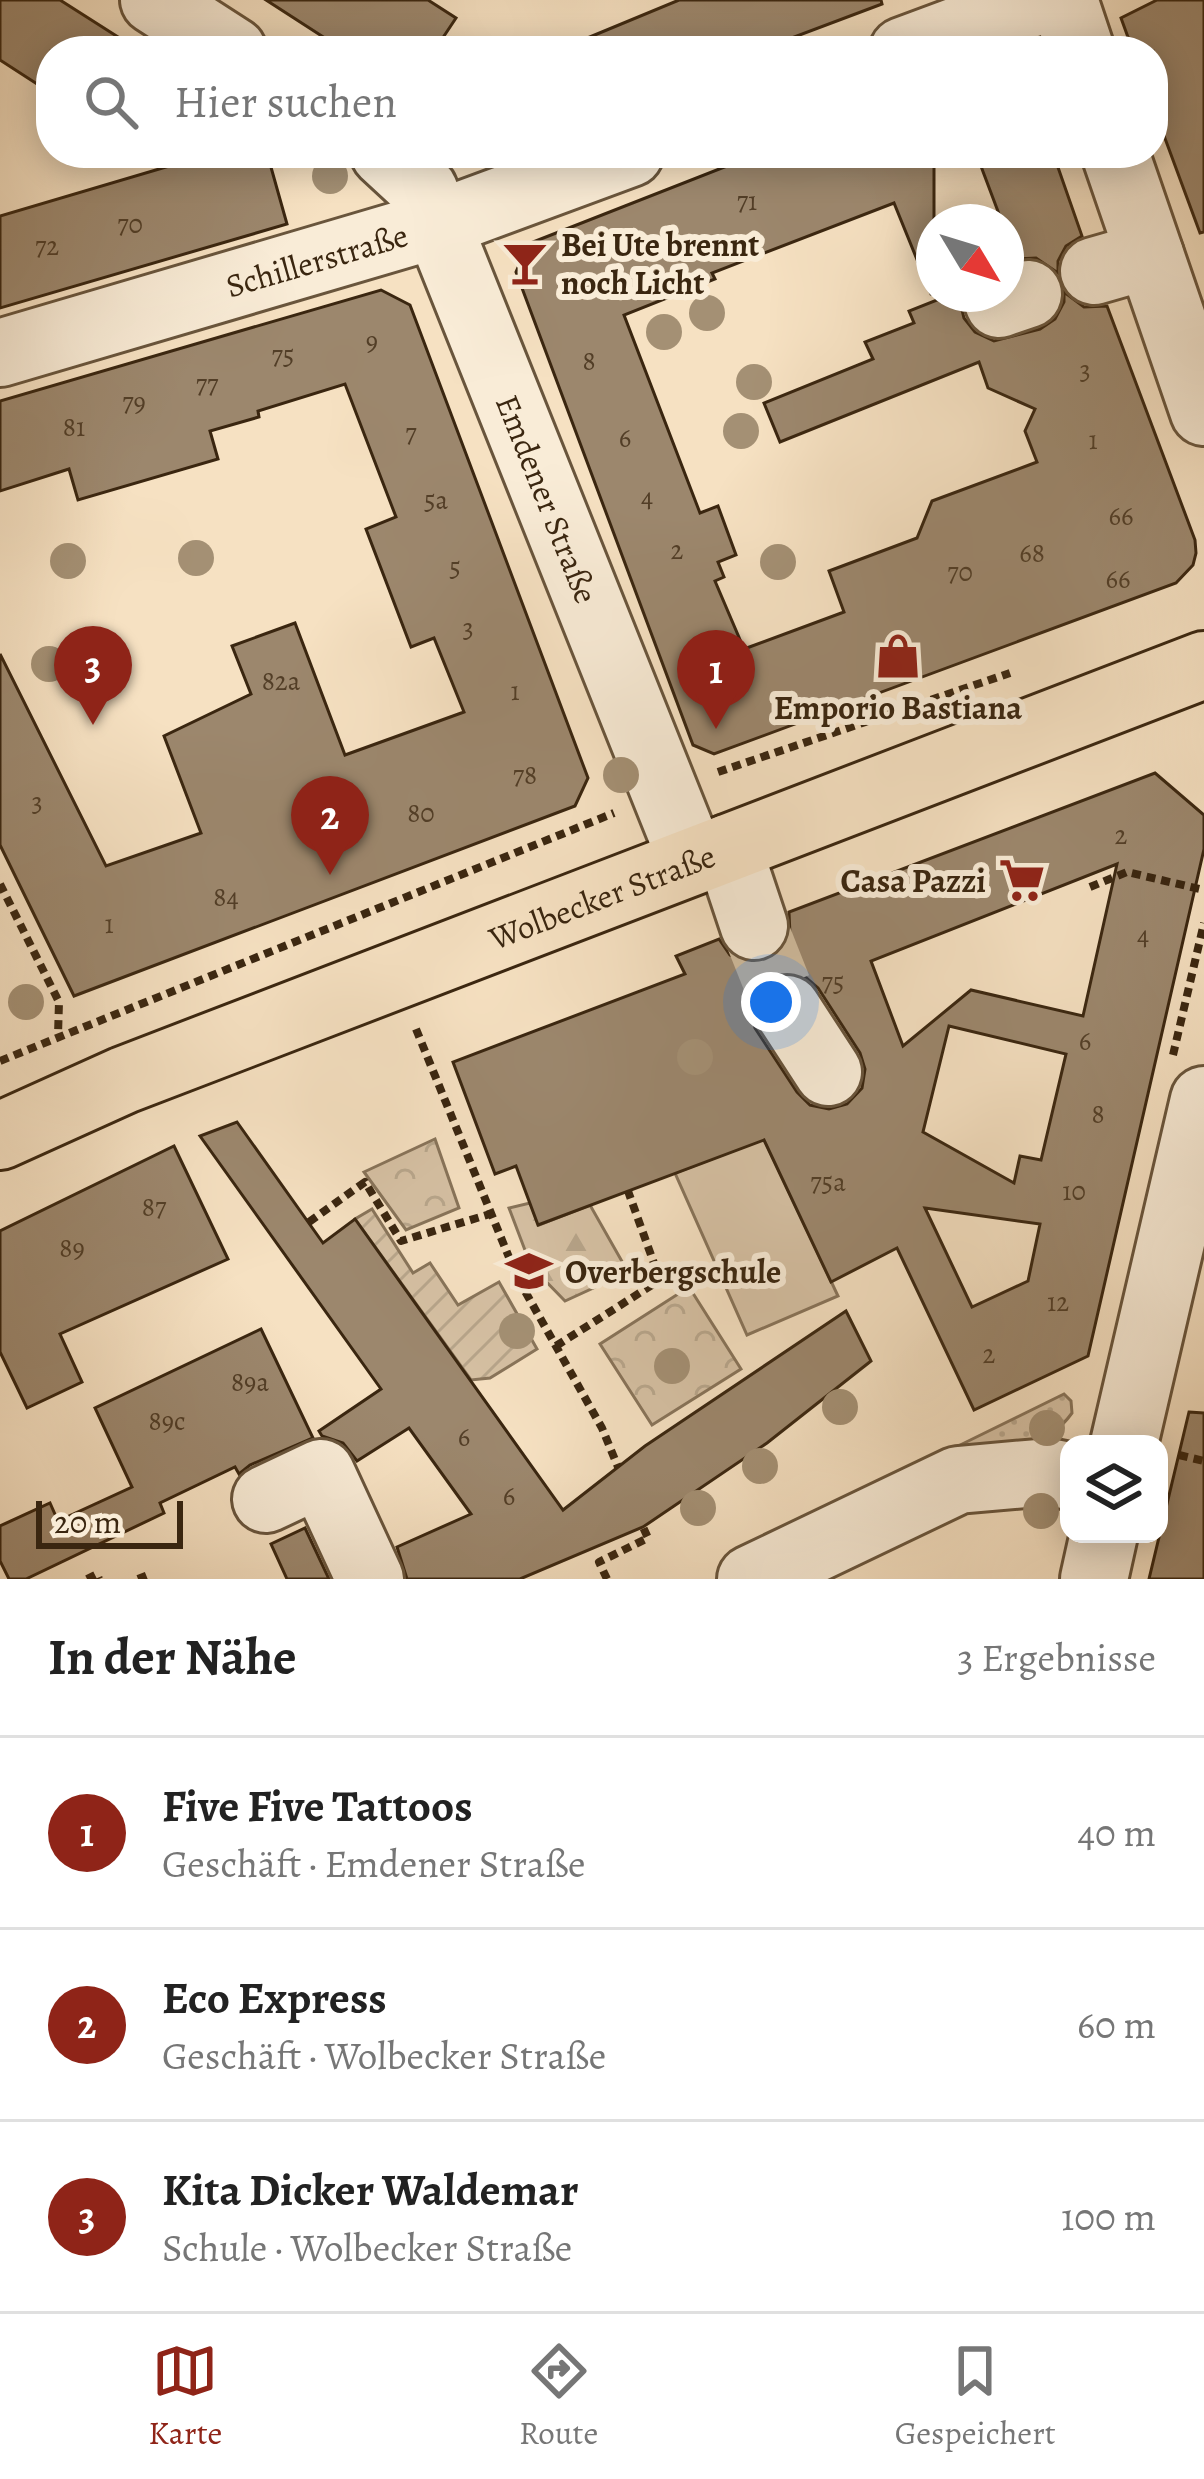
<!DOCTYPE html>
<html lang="de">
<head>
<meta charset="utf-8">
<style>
	:root { --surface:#fff; --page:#f2f2f2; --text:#222; --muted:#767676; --line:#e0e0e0; --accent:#8f2418 }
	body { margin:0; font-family:Alegreya,serif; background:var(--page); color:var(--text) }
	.controls { position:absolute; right:36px; bottom:36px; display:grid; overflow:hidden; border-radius:24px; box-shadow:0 6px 30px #0003 }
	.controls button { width:108px; height:108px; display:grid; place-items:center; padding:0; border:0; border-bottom:3px solid var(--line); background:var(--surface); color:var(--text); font:60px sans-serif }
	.compass { position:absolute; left:916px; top:204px; width:108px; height:108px; border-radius:50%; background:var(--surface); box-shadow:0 6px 30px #0003; rotate:128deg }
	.scale { position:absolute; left:36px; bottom:30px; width:147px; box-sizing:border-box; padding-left:12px; border:6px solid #3a2610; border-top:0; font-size:33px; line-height:42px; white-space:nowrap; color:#3a2610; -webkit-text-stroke:9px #f9ecd7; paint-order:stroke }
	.you { position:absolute; left:771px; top:1002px; width:42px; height:42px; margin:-30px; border:9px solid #fff; border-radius:50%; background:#1a73e8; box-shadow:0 0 0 18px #1a73e833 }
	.badge { display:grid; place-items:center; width:78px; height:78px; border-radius:50%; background:var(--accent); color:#fff; font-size:39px; font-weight:700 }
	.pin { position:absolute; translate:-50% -99px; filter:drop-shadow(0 3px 6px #0008) }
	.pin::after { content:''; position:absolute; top:63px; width:42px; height:36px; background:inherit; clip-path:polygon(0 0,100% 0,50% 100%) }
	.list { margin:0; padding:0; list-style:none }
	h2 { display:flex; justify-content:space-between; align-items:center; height:156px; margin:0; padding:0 48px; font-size:51px }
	h2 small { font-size:39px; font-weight:400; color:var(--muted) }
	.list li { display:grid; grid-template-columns:78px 1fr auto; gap:36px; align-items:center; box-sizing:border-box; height:192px; padding:0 48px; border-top:3px solid var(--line) }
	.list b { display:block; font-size:45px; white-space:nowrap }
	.list p { margin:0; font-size:39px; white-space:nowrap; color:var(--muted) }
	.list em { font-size:39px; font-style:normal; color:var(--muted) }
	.icon { flex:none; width:66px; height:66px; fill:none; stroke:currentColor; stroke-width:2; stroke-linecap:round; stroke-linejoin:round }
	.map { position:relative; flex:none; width:1204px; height:1579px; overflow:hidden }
	.search { position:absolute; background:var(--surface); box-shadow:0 6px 30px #0003; left:36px; right:36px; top:36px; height:132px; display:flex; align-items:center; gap:30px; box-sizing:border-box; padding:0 42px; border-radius:48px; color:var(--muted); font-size:45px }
	.sheet { height:732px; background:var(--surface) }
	nav { display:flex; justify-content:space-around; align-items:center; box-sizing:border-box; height:168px; border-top:3px solid var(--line); background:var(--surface); font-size:33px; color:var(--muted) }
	nav a { display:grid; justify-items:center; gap:6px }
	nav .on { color:var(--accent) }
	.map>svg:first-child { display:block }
	.grass { fill:url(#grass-dots); stroke:#88745a; stroke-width:3 }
	.forest { fill:url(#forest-firs); stroke:#88745a; stroke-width:3 }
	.park { fill:url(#park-crowns); stroke:#88745a; stroke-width:3 }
	.garden { fill:url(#garden-furrows); stroke:#88745a; stroke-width:3 }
	.pitch { fill:#d6c1a4; stroke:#88745a; stroke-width:3 }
	.building { fill:#9c876d; stroke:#3a2610; stroke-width:3; fill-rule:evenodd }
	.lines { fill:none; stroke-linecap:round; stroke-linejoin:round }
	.minor-tunnel { stroke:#d0bc9e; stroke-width:66; stroke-dasharray:66 33; stroke-linecap:butt }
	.minor-casing { stroke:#69553c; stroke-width:72 }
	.major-casing { stroke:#3a2610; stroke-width:72 }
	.path { stroke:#3a2610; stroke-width:8; stroke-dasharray:9 6; stroke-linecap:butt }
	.minor { stroke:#f9ecd7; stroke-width:66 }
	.major { stroke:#f6e1c2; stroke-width:66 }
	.tree { fill:#a49074 }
	.labels { text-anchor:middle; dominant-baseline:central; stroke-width:12; stroke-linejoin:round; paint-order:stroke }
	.number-label { font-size:27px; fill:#523e27 }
	.poi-label { font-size:33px; font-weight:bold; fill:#3a2610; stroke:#f9ecd7; text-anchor:start }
	.street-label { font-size:33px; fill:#3a2610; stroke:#f9ecd7 }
</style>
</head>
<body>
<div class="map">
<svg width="1204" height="1579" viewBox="0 0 1204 1579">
	<defs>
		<pattern id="grass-dots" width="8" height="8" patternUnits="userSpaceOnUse" patternTransform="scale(3)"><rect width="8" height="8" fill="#d6c1a4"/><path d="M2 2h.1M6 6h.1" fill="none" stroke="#b8a68c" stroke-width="1.8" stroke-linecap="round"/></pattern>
		<pattern id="forest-firs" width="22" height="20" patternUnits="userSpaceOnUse" patternTransform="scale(3)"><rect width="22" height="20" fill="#d6c1a4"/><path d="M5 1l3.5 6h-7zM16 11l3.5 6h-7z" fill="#b8a68c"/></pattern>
		<pattern id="park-crowns" width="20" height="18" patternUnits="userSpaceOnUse" patternTransform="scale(3)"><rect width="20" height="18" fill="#d6c1a4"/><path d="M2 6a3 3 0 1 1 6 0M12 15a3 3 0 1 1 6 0" fill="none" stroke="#b8a68c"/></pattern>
		<pattern id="garden-furrows" width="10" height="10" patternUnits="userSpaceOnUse" patternTransform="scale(3)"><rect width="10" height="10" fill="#d6c1a4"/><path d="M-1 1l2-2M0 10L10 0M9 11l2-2" fill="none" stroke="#b8a68c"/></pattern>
	</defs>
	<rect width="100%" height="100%" fill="#f6e1c2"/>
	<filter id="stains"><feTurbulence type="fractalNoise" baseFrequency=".00167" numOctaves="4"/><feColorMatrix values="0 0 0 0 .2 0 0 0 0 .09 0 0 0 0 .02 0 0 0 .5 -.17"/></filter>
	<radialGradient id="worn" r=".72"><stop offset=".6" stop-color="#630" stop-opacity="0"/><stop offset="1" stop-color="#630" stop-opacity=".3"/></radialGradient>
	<!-- grass -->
	<path class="grass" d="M1064 1394 1071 1401 1072 1413C1041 1456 1000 1447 952 1449Z"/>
	<!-- forest -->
	<path class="forest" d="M530 1203 539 1225 590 1205 628 1272 565 1301 531 1266 509 1208Z"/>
	<!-- park -->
	<g class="park">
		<path d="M435 1139 459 1208 406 1230 364 1172Z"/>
		<path d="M689 1287 741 1369 652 1425 600 1344Z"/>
	</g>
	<!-- garden -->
	<path class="garden" d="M372 1209 413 1273 430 1263 458 1305 499 1282 537 1349 490 1378 471 1380 355 1219Z"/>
	<!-- pitch -->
	<path class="pitch" d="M764 1139 838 1296 747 1335 675 1173Z"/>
	<!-- building -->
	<g class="building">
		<path d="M0 0H60L140 51H51V93L0 60Z"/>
		<path d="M266 0H428L456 18 434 51H345Z"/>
		<path d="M679 0H881L882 4 757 51H556Z"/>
		<path d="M1157 0H1204V232L1200 233 1153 106V51H1133L1121 18Z"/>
		<path d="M143 153H267L287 224 0 308V216L166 167Z"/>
		<path d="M760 153H934V294H931L894 203 712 273 715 279 624 315 700 513 718 506 736 555 718 562 724 577 715 581 744 649 844 612 829 571 917 538 932 501 1037 462 1025 431 1035 409 988 388 979 362 780 442 764 403 873 359 865 342 914 323 909 311 952 294H958L964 318 975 332 994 341 1040 329 1055 319 1064 302V292L1084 307 1107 306 1195 540 1196 553 1193 565 1176 583 714 754 693 745 516 272 528 244Z"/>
		<path d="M976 153H1053L1082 236 1066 246 1058 261V273L1036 258 1015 259 1006 222H1002Z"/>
		<path d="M381 290 410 305 588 778 575 806 74 996 0 845V654L106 866 201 833 164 736 251 694 232 646 295 623 345 755 464 712 434 638 411 647 366 529 396 517 345 384 258 411 259 417 210 431 218 459 78 500 69 469 0 491V401Z"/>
		<path d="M1155 773 1204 815V849L1088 1356 974 1410 897 1248 831 1282 764 1140 538 1225 516 1166 495 1174 453 1062 685 974 676 956 719 939 730 955 745 962 767 961 783 950 790 935 789 912ZM1117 864 1083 1016 971 990 903 1046 871 961ZM784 972 803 975 818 988 860 1053 865 1069 862 1088 847 1104 829 1109 810 1105 797 1092 755 1028 750 1010 754 991 766 978ZM949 1026 1066 1054 1041 1160 1020 1156 1014 1183 923 1132ZM925 1208 1040 1224 1028 1281 972 1307Z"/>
		<path d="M237 1122 323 1243 355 1219 563 1510 645 1446 846 1311 871 1361 767 1443 643 1527 520 1579H407L397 1547 471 1514 409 1428 357 1461 343 1443 322 1436 319 1431 381 1389 200 1136Z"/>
		<path d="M174 1146 228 1259 60 1334 82 1382 27 1408 0 1352V1231Z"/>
		<path d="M261 1329 313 1438 250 1465 239 1474 235 1467 160 1503 164 1513 26 1579H9L0 1561V1526L50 1503 58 1521 132 1487 95 1408Z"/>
		<path d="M1189 1412 1204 1413V1579H1149Z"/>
		<path d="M305 1528 329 1579H287L271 1544Z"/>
	</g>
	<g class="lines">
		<!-- minor-tunnel -->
		<path class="minor-tunnel" d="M754 926 787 1009"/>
		<!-- minor casing -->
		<g class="minor-casing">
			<g id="minor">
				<path d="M154 0 233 51"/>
				<path d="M1064 0 1081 51"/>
				<path d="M903 51 1040 0"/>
				<path id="s1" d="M384 153 424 190 692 860"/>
				<path d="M1115 153 1204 412"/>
				<path d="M1094 271 1150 255"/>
				<path d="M995 294 999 304 1028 294"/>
				<path id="s2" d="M0 353 438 224 630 153"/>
				<path d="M728 848 754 926"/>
				<path d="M787 1009 828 1072"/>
				<path d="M1124 1444 1204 1100"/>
				<path d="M266 1499 321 1473 370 1579"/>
				<path d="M751 1579 958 1480 1049 1472 1069 1476"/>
				<path d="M1094 1579 1104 1534"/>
			</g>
		</g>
		<!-- major casing -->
		<g class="major-casing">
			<g id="major">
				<path id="s3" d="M0 1136 124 1080 1204 665"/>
			</g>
		</g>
		<!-- path -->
		<g class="path">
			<path d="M718 772 1010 673"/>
			<path d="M0 884 59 1002 58 1035"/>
			<path d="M1090 887 1127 872 1204 890"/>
			<path d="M416 1029 517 1277 602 1428 618 1467"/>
			<path d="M1173 1055 1204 923"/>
			<path d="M0 1061 614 813"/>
			<path d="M309 1222 365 1182 401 1241 490 1214"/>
			<path d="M556 1346 660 1280 628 1191"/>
			<path d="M1179 1455 1204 1461"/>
			<path d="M87 1579 97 1574 99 1579"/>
			<path d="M138 1579 148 1575"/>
			<path d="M607 1579 599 1562 648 1538 643 1527"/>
		</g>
		<!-- minor -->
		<use href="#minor" class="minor"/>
		<!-- major -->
		<use href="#major" class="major"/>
	</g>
	<!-- trees -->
	<g class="tree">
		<circle cx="330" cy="176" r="18"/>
		<circle cx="707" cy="313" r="18"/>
		<circle cx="664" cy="332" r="18"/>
		<circle cx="754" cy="382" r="18"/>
		<circle cx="741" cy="431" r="18"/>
		<circle cx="196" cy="558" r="18"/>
		<circle cx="68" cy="561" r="18"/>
		<circle cx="778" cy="562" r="18"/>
		<circle cx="49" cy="664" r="18"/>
		<circle cx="621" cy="775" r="18"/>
		<circle cx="26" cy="1002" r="18"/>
		<circle cx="695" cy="1057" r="18"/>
		<circle cx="517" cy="1331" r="18"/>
		<circle cx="672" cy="1366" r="18"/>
		<circle cx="840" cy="1407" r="18"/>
		<circle cx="1047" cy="1428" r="18"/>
		<circle cx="760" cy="1466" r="18"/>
		<circle cx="698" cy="1508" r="18"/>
		<circle cx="1041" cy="1511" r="18"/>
	</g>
	<!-- icons -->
	<defs>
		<g id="bar-bare" transform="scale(3.6)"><path d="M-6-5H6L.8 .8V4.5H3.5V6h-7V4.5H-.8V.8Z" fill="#8f2418" stroke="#f9ecd7" stroke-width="2.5" paint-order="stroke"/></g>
		<g id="shop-bare" transform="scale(3.6)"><path d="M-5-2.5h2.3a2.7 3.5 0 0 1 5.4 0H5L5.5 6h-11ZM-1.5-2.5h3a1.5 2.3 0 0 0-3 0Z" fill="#8f2418" stroke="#f9ecd7" stroke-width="2.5" paint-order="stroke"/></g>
		<g id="supermarket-bare" transform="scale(3.6)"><path d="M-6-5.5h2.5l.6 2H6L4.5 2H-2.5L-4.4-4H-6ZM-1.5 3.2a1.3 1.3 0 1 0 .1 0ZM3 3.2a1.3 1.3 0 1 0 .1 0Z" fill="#8f2418" stroke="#f9ecd7" stroke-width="2.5" paint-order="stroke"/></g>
		<g id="school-bare" transform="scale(3.6)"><path d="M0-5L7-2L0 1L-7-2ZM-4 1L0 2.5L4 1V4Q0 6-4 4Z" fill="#8f2418" stroke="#f9ecd7" stroke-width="2.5" paint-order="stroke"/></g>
	</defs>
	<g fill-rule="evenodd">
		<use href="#bar-bare" x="525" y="263"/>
		<use href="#shop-bare" x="898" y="656"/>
		<use href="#supermarket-bare" x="1022" y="880"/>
		<use href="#school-bare" x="529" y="1271"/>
	</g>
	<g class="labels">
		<!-- number labels -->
		<g class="number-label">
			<text x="747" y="201">71</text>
			<text x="130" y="224">70</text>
			<text x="47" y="246">72</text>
			<text x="372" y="341">9</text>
			<text x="283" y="355">75</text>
			<text x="589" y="361">8</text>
			<text x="1085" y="370">3</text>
			<text x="207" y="384">77</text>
			<text x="134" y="402">79</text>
			<text x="74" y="427">81</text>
			<text x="411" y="433">7</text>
			<text x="625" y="438">6</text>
			<text x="1093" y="440">1</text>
			<text x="647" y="497">4</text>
			<text x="436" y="500">5a</text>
			<text x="1121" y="516">66</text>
			<text x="677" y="550">2</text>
			<text x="1032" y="553">68</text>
			<text x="455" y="567">5</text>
			<text x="960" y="572">70</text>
			<text x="1118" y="579">66</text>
			<text x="468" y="628">3</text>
			<text x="281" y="681">82a</text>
			<text x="515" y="691">1</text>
			<text x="525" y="775">78</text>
			<text x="37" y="802">3</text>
			<text x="421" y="813">80</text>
			<text x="1121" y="835">2</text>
			<text x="226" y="897">84</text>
			<text x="109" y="924">1</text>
			<text x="1143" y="935">4</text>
			<text x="833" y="982">75</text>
			<text x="1085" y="1041">6</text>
			<text x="1098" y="1114">8</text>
			<text x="828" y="1182">75a</text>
			<text x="1074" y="1191">10</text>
			<text x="154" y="1207">87</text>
			<text x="72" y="1248">89</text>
			<text x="1058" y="1302">12</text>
			<text x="989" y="1354">2</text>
			<text x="250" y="1382">89a</text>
			<text x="167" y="1421">89c</text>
			<text x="464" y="1437">6</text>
			<text x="509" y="1496">6</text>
		</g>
		<!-- poi labels -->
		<g class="poi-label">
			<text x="561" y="244">Bei Ute brennt<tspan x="561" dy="38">noch Licht</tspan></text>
			<text x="898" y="707" text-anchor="middle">Emporio Bastiana</text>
			<text x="986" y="880" text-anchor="end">Casa Pazzi</text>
			<text x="565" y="1271">Overbergschule</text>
		</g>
		<!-- street labels -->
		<g class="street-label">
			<text stroke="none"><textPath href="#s2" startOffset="330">Schillerstraße</textPath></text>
			<text stroke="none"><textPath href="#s1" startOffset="387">Emdener Straße</textPath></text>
			<text stroke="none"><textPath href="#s3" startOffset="648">Wolbecker Straße</textPath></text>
		</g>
	</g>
	<rect width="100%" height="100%" filter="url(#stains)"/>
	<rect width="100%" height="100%" fill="url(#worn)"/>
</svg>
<div class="controls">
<button><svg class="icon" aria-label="layers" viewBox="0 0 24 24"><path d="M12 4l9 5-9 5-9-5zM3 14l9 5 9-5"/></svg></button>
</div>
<svg class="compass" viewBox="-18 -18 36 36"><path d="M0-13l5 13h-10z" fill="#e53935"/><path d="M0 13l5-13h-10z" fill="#767676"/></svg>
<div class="scale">20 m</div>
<div class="you"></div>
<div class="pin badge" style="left:716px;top:729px">1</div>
<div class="pin badge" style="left:330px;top:875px">2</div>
<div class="pin badge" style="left:93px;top:725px">3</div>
<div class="search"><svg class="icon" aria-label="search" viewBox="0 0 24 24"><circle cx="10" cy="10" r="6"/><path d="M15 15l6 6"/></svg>Hier suchen</div>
</div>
<section class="sheet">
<h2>In der Nähe<small>3 Ergebnisse</small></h2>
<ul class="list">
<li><span class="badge">1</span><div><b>Five Five Tattoos</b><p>Geschäft · Emdener Straße</p></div><em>40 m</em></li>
<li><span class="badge">2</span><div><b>Eco Express</b><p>Geschäft · Wolbecker Straße</p></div><em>60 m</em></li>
<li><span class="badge">3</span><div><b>Kita Dicker Waldemar</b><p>Schule · Wolbecker Straße</p></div><em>100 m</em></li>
</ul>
</section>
<nav>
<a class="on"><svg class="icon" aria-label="map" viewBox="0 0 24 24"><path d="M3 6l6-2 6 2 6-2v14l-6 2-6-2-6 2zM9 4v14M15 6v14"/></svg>Karte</a>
<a><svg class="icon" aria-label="directions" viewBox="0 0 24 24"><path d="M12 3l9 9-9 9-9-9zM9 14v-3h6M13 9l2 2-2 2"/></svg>Route</a>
<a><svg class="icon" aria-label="saved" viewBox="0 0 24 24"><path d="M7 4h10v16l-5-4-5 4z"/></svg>Gespeichert</a>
</nav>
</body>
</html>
